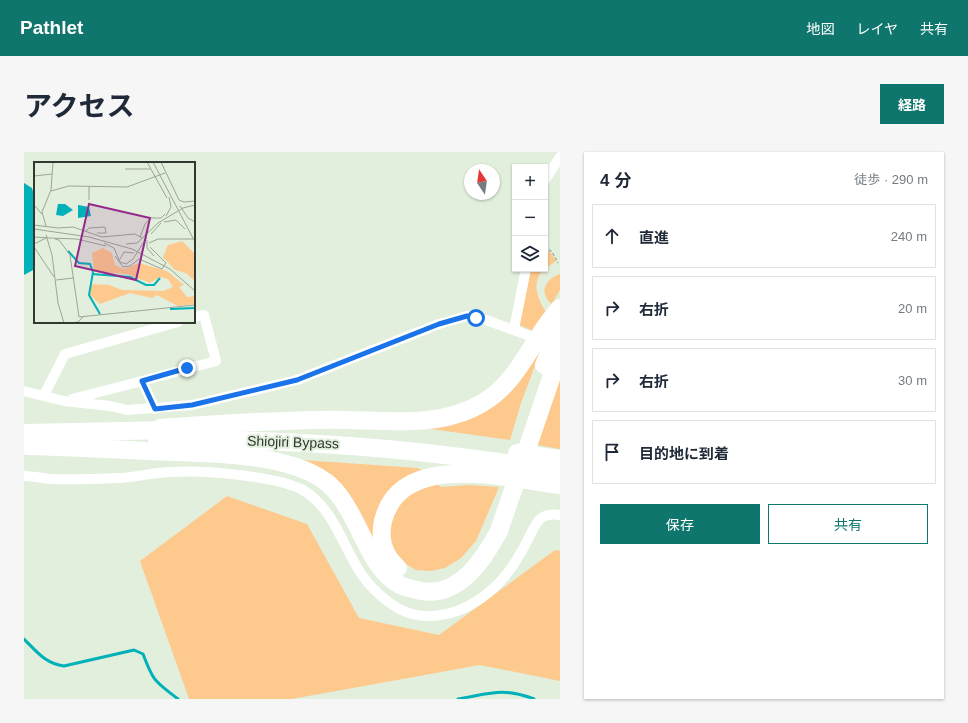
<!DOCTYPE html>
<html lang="ja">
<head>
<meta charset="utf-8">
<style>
	:root { --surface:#fff; --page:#f6f6f7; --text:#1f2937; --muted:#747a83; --line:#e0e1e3; --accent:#0f766e }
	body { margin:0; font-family:Helvetica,"Noto Sans JP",sans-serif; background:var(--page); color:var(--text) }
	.controls { position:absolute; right:12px; top:12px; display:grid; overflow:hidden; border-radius:0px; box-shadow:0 1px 3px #0004 }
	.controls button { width:36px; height:36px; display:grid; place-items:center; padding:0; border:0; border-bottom:1px solid var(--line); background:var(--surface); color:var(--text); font:20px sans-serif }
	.compass { position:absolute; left:440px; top:12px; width:36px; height:36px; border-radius:50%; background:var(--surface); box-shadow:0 1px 3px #0004; rotate:347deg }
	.stop { position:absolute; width:12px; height:12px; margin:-9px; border:3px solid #1a73e8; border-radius:50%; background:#fff }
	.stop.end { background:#1a73e8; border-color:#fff; box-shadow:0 1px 4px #0008 }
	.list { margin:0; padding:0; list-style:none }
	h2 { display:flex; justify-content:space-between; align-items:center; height:52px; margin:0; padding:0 16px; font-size:17px }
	h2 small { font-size:13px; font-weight:400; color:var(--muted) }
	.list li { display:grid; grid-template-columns:26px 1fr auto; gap:12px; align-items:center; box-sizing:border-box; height:64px; margin:0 8px 8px; padding:0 8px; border:1px solid var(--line); border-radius:0px }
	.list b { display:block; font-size:15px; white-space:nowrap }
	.list em { font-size:13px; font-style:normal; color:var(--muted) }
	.actions { display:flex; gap:8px; padding:12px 16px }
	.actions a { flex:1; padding:9px 0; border:1px solid var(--accent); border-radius:0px; text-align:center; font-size:14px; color:var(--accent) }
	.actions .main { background:var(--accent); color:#fff }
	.icon { flex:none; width:22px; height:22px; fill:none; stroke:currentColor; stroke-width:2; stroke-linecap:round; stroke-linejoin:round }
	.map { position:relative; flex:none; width:536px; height:547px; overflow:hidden; border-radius:0px }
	header { display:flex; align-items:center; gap:24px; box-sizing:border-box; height:56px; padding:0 20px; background:var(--accent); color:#fff }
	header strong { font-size:19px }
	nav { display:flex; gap:22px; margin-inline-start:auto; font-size:14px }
	.intro { display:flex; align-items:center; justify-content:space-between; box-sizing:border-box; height:96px; padding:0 24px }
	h1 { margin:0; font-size:28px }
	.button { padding:10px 18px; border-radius:0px; background:var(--accent); color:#fff; font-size:14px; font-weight:700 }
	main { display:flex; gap:24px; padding:0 24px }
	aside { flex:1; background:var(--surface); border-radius:0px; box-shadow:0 1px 3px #0004 }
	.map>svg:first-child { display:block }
	.green { fill:#fec98c }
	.water { fill:#00b1b9 }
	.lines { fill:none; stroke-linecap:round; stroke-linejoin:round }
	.stream { stroke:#00b1b9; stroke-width:3 }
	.path { stroke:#a5afa0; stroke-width:1.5; stroke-dasharray:3 2; stroke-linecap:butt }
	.street { stroke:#fff; stroke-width:10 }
	.highway { stroke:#fff; stroke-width:18 }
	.route { stroke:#1a73e8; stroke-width:5 }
	.labels { text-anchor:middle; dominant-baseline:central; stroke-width:4; stroke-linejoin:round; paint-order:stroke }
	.street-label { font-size:14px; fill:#32372f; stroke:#e2efdc }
	.inset-river { fill:none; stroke:#00b1b9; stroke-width:2 }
	.inset-road { fill:none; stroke:#9ca597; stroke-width:1 }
	.view { fill:#94298c; fill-opacity:0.15; stroke:#94298c; stroke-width:2 }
	.inset-edge { fill:none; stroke:#32372f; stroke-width:2 }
</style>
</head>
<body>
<header>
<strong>Pathlet</strong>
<nav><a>地図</a><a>レイヤ</a><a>共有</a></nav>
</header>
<div class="intro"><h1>アクセス</h1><a class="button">経路</a></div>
<main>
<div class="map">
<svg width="536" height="547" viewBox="0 0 536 547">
	<rect width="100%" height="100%" fill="#e2efdc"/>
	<!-- green -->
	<g class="green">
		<path d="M521 97 527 101 532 109C527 113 519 117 516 122 508 134 515 151 523 161L512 180 495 173 505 117H521Z"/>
		<path d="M536 122V138L528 152C514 141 521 127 536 122Z"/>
		<path d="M518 195 497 251 486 288 407 277V274L434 267Z"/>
		<path d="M536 216V297L508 292Z"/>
		<path d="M278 308 394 316 397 318 396 322C378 334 356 343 351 367 350 376 354 389 356 398L293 315Z"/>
		<path d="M413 331 417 335 444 333 475 335 452 389 437 406 421 416 407 419 392 418 380 411 367 394 365 373 381 344Z"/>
		<path d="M203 344 283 372 335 466 415 483 531 398 536 399V529L456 513 268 547H165L116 409Z"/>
	</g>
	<!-- water -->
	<path class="water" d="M0 31 8 36 11 47V117L0 123Z"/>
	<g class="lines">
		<!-- stream -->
		<g class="stream">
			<path d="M0 487C13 500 22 512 40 514L110 498 119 502C130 531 131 529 154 547"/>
			<path d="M434 547C465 542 479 535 510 547"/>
		</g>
		<!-- path -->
		<path class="path" d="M521 95 528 100 534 111"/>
		<!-- street -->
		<g class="street">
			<path d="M521 28 536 5"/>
			<path d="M490 177 502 117"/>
			<path d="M118 229 192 209 180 163 170 165"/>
			<path d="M0 239 40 249 86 254 103 258 168 253 273 228 415 172 443 164 462 168 517 188"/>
			<path d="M20 243 41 202 154 170"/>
			<path d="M48 247 118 229 131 257"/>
			<path d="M0 324C9 324 17 326 26 327 49 328 74 327 97 326 114 325 131 320 149 320 178 318 251 324 277 337 310 355 318 394 338 423 345 433 353 441 362 448 374 458 388 464 404 464 444 464 478 435 496 402 501 395 510 373 515 368 521 362 528 362 536 363"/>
		</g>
		<!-- highway -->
		<g class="highway">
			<path d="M520 213 536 174"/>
			<path d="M136 276C178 273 219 270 260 269 282 268 303 267 324 268 370 269 420 275 460 250 497 227 508 186 536 156"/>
			<path d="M0 281 149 278"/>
			<path d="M133 287C268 287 403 296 536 320"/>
			<path d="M4 294C44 295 84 297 124 299 175 301 259 299 301 329 335 355 341 415 376 433 382 436 390 437 397 439 435 446 460 407 475 379L536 200"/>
			<path d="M493 301 536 307"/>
			<path d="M374 416C360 404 355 387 359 369 376 297 485 327 536 333"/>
		</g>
	</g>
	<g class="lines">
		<!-- route -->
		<path class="route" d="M163 216 118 229 131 257 168 253 273 228 415 172 443 164 452 166"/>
	</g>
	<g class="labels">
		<!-- street labels -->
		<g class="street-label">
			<text transform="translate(269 290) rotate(2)">Shiojiri Bypass</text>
		</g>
	</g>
	<!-- overview -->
	<g transform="translate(10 10)">
		<rect width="161" height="161" fill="#e2efdc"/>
		<path d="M148 79 161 92V119L152 111 141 108 129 95 134 83ZM69 86 78 91 81 103 90 107 105 101 133 109 150 123 145 125 153 135 161 134V142L144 144 123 133 118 136 96 131 66 142 56 133 57 122 75 123 88 128 129 129 139 125 134 117 126 115 116 121 93 112 60 110 58 91Z" fill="#fec98c"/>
		<path d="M24 42H31L39 48 29 54 22 53ZM44 43 55 45 57 54 44 56Z" fill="#00b1b9"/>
		<path class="inset-river" d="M34 89 45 101 56 102 59 110 55 133 66 152M58 112 96 115 112 123H120L126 116M136 147 161 146"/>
		<path class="inset-road" d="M113 0 133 36M119 0 161 80M127 0 145 38 150 40 161 39M91 7H116M0 14 18 12M17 29 35 24 93 25 131 11M55 38V24M0 43 8 52M146 44 154 56 161 60M132 54 137 45 135 35M130 60 142 58 151 67M0 63 24 66 39 65 68 75 101 72 108 76M12 64 8 50 17 28 19 0M0 67 55 75 98 87 136 107 161 129M51 70 55 66 71 65 72 71H63M117 72 127 61M12 73 18 93 24 141 30 161M0 75 16 76M106 75 111 62 117 56H127L131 52M16 76 43 77 72 84M21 77 25 78 36 93 45 155 161 143M113 78V86L120 94M70 81 80 86 86 100 92 102 99 97 113 75M115 81 124 77H159M0 82 12 76M92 82 103 81 124 61 149 46 161 43M0 85 20 115M81 94 89 105 96 104 105 97 128 107 132 101 116 85M86 97 90 90 100 91M22 118 39 116M35 161 44 160 49 155"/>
		<path class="view" d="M55 42 116 56 102 118 41 104Z"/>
		<rect width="161" height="161" class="inset-edge"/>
	</g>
</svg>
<div class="controls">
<button>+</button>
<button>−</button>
<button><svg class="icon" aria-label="layers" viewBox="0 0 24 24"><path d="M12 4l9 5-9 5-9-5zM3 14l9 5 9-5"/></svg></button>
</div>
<svg class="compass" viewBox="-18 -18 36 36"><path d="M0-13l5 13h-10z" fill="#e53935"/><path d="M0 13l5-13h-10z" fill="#747a83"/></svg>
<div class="stop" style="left:452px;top:166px"></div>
<div class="stop end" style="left:163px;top:216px"></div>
</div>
<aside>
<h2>4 分<small>徒歩 · 290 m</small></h2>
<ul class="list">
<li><svg class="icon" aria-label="ahead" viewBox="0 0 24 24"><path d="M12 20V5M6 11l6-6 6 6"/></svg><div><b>直進</b></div><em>240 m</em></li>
<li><svg class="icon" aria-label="right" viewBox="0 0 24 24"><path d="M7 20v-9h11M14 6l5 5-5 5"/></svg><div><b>右折</b></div><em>20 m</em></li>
<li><svg class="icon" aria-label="right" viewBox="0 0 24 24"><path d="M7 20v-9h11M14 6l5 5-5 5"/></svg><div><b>右折</b></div><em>30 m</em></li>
<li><svg class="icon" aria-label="arrive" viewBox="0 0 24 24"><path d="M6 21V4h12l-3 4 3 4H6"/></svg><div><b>目的地に到着</b></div></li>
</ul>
<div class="actions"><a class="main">保存</a><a>共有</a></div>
</aside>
</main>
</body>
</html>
